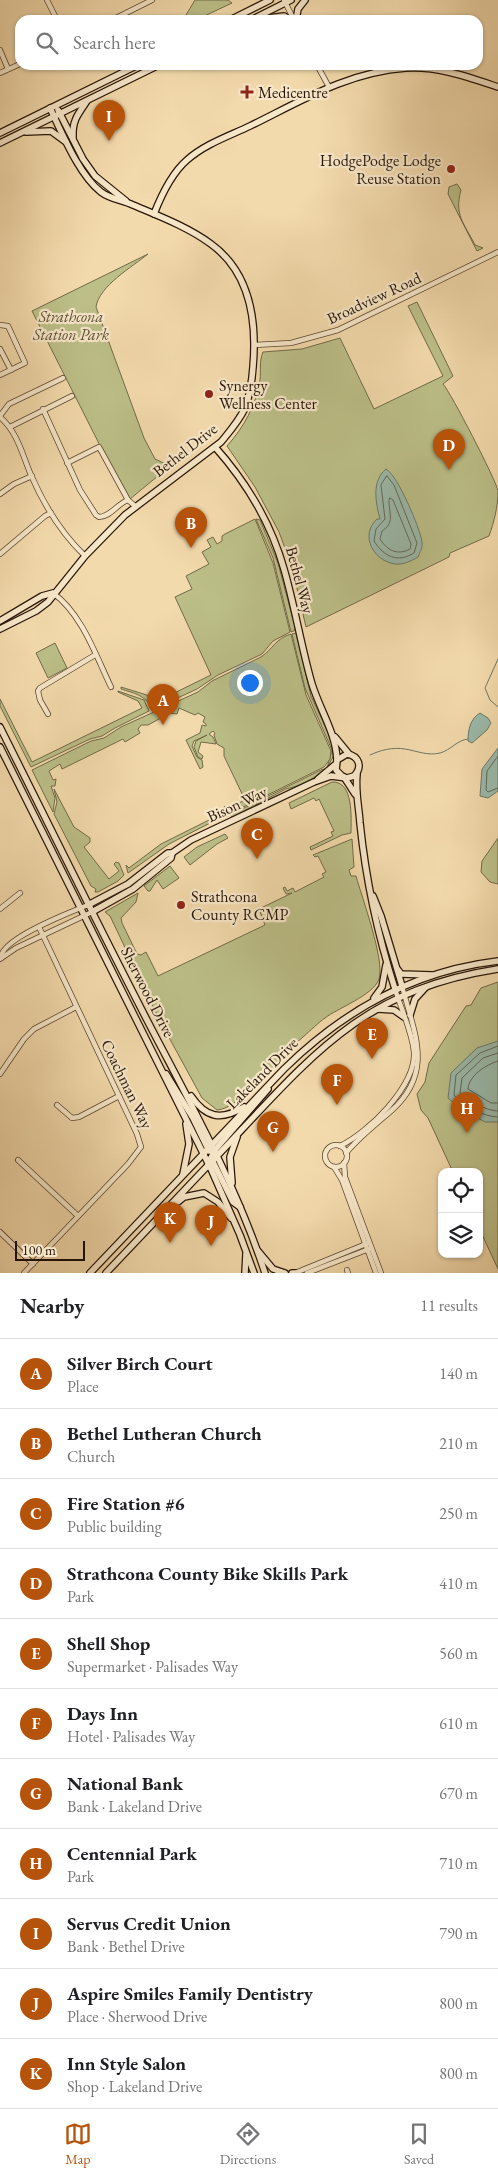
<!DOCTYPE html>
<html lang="en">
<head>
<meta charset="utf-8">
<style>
	:root { --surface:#fff; --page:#f2f2f2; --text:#202124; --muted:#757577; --line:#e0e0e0; --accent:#b45309 }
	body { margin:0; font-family:"EB Garamond",serif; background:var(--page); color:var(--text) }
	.controls { position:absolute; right:15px; bottom:15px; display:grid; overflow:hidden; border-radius:10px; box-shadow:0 1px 4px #0004 }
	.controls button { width:45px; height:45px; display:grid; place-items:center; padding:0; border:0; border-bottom:1px solid var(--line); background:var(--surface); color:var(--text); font:25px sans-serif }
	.scale { position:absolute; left:15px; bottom:12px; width:70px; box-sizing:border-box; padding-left:5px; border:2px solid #271508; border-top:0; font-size:14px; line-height:18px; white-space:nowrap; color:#271508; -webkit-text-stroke:4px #f7e7c9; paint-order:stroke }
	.you { position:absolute; left:249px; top:682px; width:18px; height:18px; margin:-12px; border:4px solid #fff; border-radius:50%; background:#1a73e8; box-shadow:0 0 0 8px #1a73e833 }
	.badge { display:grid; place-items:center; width:32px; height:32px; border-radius:50%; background:var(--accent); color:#fff; font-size:16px; font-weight:700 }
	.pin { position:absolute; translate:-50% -41px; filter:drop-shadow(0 1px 2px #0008) }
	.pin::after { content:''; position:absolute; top:26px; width:18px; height:15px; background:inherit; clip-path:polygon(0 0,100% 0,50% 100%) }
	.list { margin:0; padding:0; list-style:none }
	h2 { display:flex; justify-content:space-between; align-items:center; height:65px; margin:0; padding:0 20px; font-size:21px }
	h2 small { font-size:16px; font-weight:400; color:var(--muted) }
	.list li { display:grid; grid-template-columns:32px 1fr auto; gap:15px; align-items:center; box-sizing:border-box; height:70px; padding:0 20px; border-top:1px solid var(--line) }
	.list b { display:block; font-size:19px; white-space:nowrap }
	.list p { margin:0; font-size:16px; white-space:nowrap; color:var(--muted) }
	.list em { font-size:16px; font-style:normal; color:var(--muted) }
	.icon { flex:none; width:28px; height:28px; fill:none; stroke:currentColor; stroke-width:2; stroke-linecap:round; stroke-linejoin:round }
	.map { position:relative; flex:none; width:498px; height:1273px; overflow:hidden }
	.search { position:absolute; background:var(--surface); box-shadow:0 1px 4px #0004; left:15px; right:15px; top:15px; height:55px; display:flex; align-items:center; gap:12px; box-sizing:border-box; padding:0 18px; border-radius:15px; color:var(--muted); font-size:19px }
	.sheet { height:835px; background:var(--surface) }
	nav { display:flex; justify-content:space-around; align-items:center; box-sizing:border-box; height:70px; border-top:1px solid var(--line); background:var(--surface); font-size:14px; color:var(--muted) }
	nav a { display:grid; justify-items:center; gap:2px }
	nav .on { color:var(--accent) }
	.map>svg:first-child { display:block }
	.green { fill:#bcbf88; stroke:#726a48 }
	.water { fill:#9bbaab; stroke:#6d786a }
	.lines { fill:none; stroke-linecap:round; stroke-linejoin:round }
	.shore { stroke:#61685a; stroke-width:1 }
	.stream { stroke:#6d786a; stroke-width:1 }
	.street-casing { stroke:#5a4631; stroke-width:6 }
	.secondary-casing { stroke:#271508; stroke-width:8 }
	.street { stroke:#f7e7c9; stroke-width:4.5 }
	.secondary { stroke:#f7e7c9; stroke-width:5.5 }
	.poi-dot { fill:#8f2418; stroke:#f7e7c9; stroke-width:2 }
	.labels { text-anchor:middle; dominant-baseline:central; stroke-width:4.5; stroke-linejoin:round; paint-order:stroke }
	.poi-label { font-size:16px; fill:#271508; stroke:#f7e7c9; text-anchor:start }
	.street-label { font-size:16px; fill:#271508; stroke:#f7e7c9 }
	.park-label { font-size:16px; font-style:italic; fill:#5b5035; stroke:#f7e7c9 }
</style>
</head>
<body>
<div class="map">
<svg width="498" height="1273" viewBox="0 0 498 1273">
	<rect width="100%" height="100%" fill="#f3daac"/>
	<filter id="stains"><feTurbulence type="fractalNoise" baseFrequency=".004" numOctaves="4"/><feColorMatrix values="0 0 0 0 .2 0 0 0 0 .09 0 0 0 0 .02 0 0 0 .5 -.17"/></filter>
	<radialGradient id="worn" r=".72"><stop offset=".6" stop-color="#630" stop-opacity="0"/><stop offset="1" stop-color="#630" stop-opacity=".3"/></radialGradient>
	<!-- green -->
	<g class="green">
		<path d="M195 0H228L232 3 196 20H183Z"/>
		<path d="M457 184 461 190C454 215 464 223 475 245L483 248 477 251 448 194 449 187Z"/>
		<path d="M148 254C132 267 99 286 96 307L144 438 155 459 170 466 130 499 125 495 32 311Z"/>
		<path d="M417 302 453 376 443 384C450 391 497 482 498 491 498 507 494 522 489 536L450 553 449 557 306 627 292 567 279 532 255 487 227 446C244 427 256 405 260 380 261 371 259 361 263 352L302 349 340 338 374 409 443 376 408 306Z"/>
		<path d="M255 519 273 563 290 632 273 641 262 654 218 675 197 689 154 709 151 708C146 695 133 693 121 689V687L150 696 152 695 156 702 211 675 175 597 192 589 186 576 209 564 202 552 211 547 207 540 213 537 217 544 222 541V536L225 534Z"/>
		<path d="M256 519 260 520 278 563 295 627 294 631 291 632 273 558Z"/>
		<path d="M296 633 311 696 333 743V757L327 768 332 750 305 688 292 634Z"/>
		<path d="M291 634 306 695 331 751 330 759 324 767 225 816 222 810 225 806 227 809 245 800 224 756V748L217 744 214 735 215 733 213 731 209 734 213 737 216 744 201 742 198 752 203 756 202 759 198 757 194 747 196 741 207 735 194 741 192 746 197 757 202 760 203 767 200 769 186 740 200 733 202 725 206 726V724L203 722 205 717 198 713 195 715 179 708 177 714 170 713 148 725H141L138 729 140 733 125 742 123 739 62 769 60 764 49 771 53 780 56 779 55 786H51L55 798 53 812 32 770 91 741 104 738 121 727 198 692 212 681 261 657C273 649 276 638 291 634Z"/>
		<path d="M55 643 67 668 48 678 36 653Z"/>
		<path d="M118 691 144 700 149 711 115 728 102 736 90 739 31 767 0 706V699L32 762 142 708 138 701 118 692Z"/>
		<path d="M323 769 325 770C313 779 300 786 286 789L232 817 230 815Z"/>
		<path d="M332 782C354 781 351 818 351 833L342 835 311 850 310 847 333 836 331 832 334 831 319 799 316 801 314 798 291 809 289 803Z"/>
		<path d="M54 789 74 827 90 838V842L84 847 109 879 119 871 114 864 116 862 119 863 124 875 118 881 98 892H95L96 889 91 886 54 814 57 802Z"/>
		<path d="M215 813 218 819 169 844 128 873 126 865 129 868 161 844 215 817Z"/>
		<path d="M225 834 228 838 217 844 190 865 184 857 197 847Z"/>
		<path d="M498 838V884L490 882 481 872 482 861Z"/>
		<path d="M352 839 354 867 349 870 351 876H356C362 898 385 960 379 979 374 995 336 1009 325 1018 319 1022 310 1031 303 1037 282 1054 241 1109 217 1110L202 1098 160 1021 110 916 105 912 138 893 136 902 121 918 122 923 137 954 141 955 146 952 158 976 265 925 259 909 292 893 286 894 283 888 285 887 287 891 293 888 295 892 324 877 322 874 326 872 318 856 315 857 313 855Z"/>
		<path d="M170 866 179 878 163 889 157 880 150 891H148L144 886Z"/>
		<path d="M498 982V1269L479 1228V1172H453L428 1118 421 1110 417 1094 425 1082 429 1063 466 1006 471 1005 481 988Z"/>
	</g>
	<!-- water -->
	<g class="water">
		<path d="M386 469C398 476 420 528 422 542 423 547 420 552 418 557 411 561 403 565 395 564 374 561 359 536 377 519H380C376 504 371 481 386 469Z"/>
		<path d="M480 713 488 718 491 723 487 730 472 743 468 741C468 730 470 719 480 713Z"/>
		<path d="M498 748V791L488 798 480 796 482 769Z"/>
		<path d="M498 1041V1122H485L457 1106 448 1098 451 1073 477 1048Z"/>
	</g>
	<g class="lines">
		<!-- shore -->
		<g class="shore">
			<path d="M387 476 394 485 417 543 414 553C398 563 384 557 374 541L376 529 385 519 381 485Z"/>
			<path d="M390 498 393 500 411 544 410 549C397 556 387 550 380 539L382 531C395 523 389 514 389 501Z"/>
			<path d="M498 756 487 771 486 790 488 792 498 788"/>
			<path d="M498 1046 480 1053 456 1075 454 1095C461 1106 485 1117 498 1117"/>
			<path d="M498 1053 483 1058 462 1078 460 1093C466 1101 488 1111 498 1111"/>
			<path d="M498 1061C486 1065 469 1075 468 1089L491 1103H498"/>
		</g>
		<!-- stream -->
		<g class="stream">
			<path d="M498 659 485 688 490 700 498 707"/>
			<path d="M370 755C381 750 392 747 405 749 417 751 428 756 440 753 451 750 457 740 468 739"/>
		</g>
		<!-- street casing -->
		<g class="street-casing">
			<g id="street">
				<path d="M47 0 57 20"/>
				<path d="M284 0 294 20"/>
				<path d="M112 20 152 0"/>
				<path d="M0 50 8 69"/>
				<path d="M317 65 329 87"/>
				<path d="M0 73 20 64"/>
				<path d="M0 325 8 326 25 363 0 375"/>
				<path d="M254 345 291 343 338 330 498 252"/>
				<path d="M0 349 11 370"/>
				<path d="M43 409 80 490 96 515 99 517C110 517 117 504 128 500L135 506"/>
				<path d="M0 416 9 404 63 378"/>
				<path d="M0 417C18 433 22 454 31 475 44 505 61 533 85 556"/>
				<path d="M10 427 72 396"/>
				<path d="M67 463 99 447 128 500"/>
				<path d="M0 494 14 484 32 476"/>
				<path d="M0 554 45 516 51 513"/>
				<path d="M53 593C82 614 96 656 111 687"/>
				<path d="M48 714 40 700 38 691 40 688 95 655"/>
				<path d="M0 909 20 893"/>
				<path d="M1 958C0 939 71 912 88 905"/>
				<path d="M0 959 16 948 92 912"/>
				<path d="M0 1074 24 1039 34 1029 76 1007"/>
				<path d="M57 1105 72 1118 79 1117 119 1096"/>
				<circle cx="336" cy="1156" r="11"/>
				<path d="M340 1146C368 1133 416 1086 414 1052 412 1031 401 1009 395 989"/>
				<path d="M346 1153C359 1137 376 1124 391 1111 435 1072 414 1033 402 986"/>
				<path d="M18 1160 78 1216"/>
				<path d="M344 1163 345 1177 381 1273"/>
				<path d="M334 1167 342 1180 376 1273"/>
				<path d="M0 1232 33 1264"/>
				<path d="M347 1270 348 1273"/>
				<path d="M24 1273 128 1164 141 1147 137 1134 39 927"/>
				<path d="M295 1273 366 1244"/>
				<path d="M307 1273 369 1249"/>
			</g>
		</g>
		<!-- secondary casing -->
		<g class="secondary-casing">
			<g id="secondary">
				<path d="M230 20 270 0"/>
				<path d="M251 20 291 0"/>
				<path d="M253 20 284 16 291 20"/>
				<path d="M296 20 298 9 305 0"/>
				<path d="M58 110 83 159 95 176 126 201"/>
				<path d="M26 132 51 131 66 142"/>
				<path d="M0 133 138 65"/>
				<path d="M73 137C72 121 78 114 87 101"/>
				<path d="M0 143 159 65"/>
				<path d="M154 214C161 196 172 173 187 160 205 144 229 136 250 126 301 101 348 72 406 68 438 66 468 77 498 87"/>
				<path d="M215 447C247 483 271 523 284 569 295 607 301 646 312 684 320 710 336 733 337 760"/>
				<path d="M0 621 42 596 53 593"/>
				<path d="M0 629 36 611 48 602 85 556 125 515 221 442C230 431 239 421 245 408 250 395 252 381 253 367 257 322 251 273 211 244 188 227 159 216 133 205 122 200 110 199 101 192 79 175 62 133 50 108"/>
				<path d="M0 727C49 825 97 923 147 1020 190 1103 236 1184 265 1273"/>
				<path d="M335 737 349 754"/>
				<path d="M0 747 211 1169 240 1235 254 1273"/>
				<path d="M357 774C355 791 359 807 360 823 366 882 377 933 395 989"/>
				<path d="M344 777 355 794"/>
				<path d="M318 779 336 764"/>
				<path d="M373 896 381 916 402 986"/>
				<path d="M88 905 128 884 168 853H172L191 840 314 782 331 776 347 778 354 776C363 767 359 756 347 754L337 760 336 770 342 776"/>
				<path d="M92 912 133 889 171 858 172 853"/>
				<path d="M398 970 401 974 432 975"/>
				<path d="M374 998 382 987 386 965"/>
				<path d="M378 1009 394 1010 404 1017"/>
				<path d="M410 1015 415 999 425 988"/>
				<path d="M166 1074 193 1118 209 1151"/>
				<path d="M191 1096C206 1118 221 1121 244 1107"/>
				<path d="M211 1158 233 1202 240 1207"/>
				<path d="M209 1163 214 1151 268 1089"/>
				<path d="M183 1174 189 1144 186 1124"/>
				<path d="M232 1183 230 1157 237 1137"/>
				<path d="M178 1202 184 1197 204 1193 218 1202 231 1218"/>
				<path d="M258 1251 273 1269 285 1273"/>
				<path d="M90 1273 284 1069C344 1010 413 971 498 961"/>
				<path d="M106 1273C149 1228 191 1183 234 1138 318 1048 369 989 498 969"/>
				<path d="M245 1273 246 1254"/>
				<path d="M292 1273H295"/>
			</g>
		</g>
		<!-- street -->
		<use href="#street" class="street"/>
		<!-- secondary -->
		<use href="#secondary" class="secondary"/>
	</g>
	<!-- markers -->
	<g class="poi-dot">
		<path d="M244.5 84.5h5v5h5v5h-5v5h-5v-5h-5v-5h5z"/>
		<circle cx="451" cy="169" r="5"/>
		<circle cx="209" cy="394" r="5"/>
		<circle cx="181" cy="905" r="5"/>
	</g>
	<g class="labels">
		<!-- poi labels -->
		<g class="poi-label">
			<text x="258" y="92">Medicentre</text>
			<text x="441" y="160" text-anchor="end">HodgePodge Lodge<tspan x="441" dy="18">Reuse Station</tspan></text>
			<text x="219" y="385">Synergy<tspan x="219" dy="18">Wellness Center</tspan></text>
			<text x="191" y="896">Strathcona<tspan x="191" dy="18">County RCMP</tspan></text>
		</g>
		<!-- street labels -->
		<g class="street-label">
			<text transform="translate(374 298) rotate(-25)">Broadview Road</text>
			<text transform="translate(185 450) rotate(-38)">Bethel Drive</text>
			<text transform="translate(300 580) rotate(75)">Bethel Way</text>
			<text transform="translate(237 804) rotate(-25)">Bison Way</text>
			<text transform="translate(148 992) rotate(63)">Sherwood Drive</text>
			<text transform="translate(262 1073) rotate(-45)">Lakeland Drive</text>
			<text transform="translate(127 1084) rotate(64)">Coachman Way</text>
		</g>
		<!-- park labels -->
		<g class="park-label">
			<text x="71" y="316">Strathcona<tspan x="71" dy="18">Station Park</tspan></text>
		</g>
	</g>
	<rect width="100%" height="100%" filter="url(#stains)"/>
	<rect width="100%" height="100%" fill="url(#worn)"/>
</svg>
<div class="controls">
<button><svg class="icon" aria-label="locate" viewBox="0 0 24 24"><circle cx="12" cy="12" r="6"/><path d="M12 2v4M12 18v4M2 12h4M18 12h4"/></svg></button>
<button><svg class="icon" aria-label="layers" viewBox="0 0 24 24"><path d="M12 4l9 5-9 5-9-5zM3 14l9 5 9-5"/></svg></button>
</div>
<div class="scale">100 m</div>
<div class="you"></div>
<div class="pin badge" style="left:163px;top:725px">A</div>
<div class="pin badge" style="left:191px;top:548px">B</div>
<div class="pin badge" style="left:257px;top:859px">C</div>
<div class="pin badge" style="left:449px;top:470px">D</div>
<div class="pin badge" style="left:372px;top:1059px">E</div>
<div class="pin badge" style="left:337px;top:1105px">F</div>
<div class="pin badge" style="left:273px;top:1152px">G</div>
<div class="pin badge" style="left:467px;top:1133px">H</div>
<div class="pin badge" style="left:109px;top:141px">I</div>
<div class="pin badge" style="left:211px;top:1246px">J</div>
<div class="pin badge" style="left:170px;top:1243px">K</div>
<div class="search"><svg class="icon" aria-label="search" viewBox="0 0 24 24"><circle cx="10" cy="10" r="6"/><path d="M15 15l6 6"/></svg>Search here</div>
</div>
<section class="sheet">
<h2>Nearby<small>11 results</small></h2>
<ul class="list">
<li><span class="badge">A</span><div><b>Silver Birch Court</b><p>Place</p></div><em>140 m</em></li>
<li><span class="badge">B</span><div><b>Bethel Lutheran Church</b><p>Church</p></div><em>210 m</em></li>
<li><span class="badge">C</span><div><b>Fire Station #6</b><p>Public building</p></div><em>250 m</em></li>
<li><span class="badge">D</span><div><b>Strathcona County Bike Skills Park</b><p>Park</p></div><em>410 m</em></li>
<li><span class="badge">E</span><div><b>Shell Shop</b><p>Supermarket · Palisades Way</p></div><em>560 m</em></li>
<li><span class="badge">F</span><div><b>Days Inn</b><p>Hotel · Palisades Way</p></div><em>610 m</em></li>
<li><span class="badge">G</span><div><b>National Bank</b><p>Bank · Lakeland Drive</p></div><em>670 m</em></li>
<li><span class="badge">H</span><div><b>Centennial Park</b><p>Park</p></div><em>710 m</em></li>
<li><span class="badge">I</span><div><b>Servus Credit Union</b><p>Bank · Bethel Drive</p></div><em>790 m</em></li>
<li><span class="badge">J</span><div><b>Aspire Smiles Family Dentistry</b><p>Place · Sherwood Drive</p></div><em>800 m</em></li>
<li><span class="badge">K</span><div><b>Inn Style Salon</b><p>Shop · Lakeland Drive</p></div><em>800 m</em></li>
</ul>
</section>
<nav>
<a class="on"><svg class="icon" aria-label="map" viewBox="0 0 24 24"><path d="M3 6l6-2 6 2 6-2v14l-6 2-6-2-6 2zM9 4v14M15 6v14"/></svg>Map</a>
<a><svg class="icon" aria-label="directions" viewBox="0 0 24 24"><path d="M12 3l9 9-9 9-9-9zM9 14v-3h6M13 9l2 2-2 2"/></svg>Directions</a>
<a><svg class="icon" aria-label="saved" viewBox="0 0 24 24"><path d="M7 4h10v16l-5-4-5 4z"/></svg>Saved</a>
</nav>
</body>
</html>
